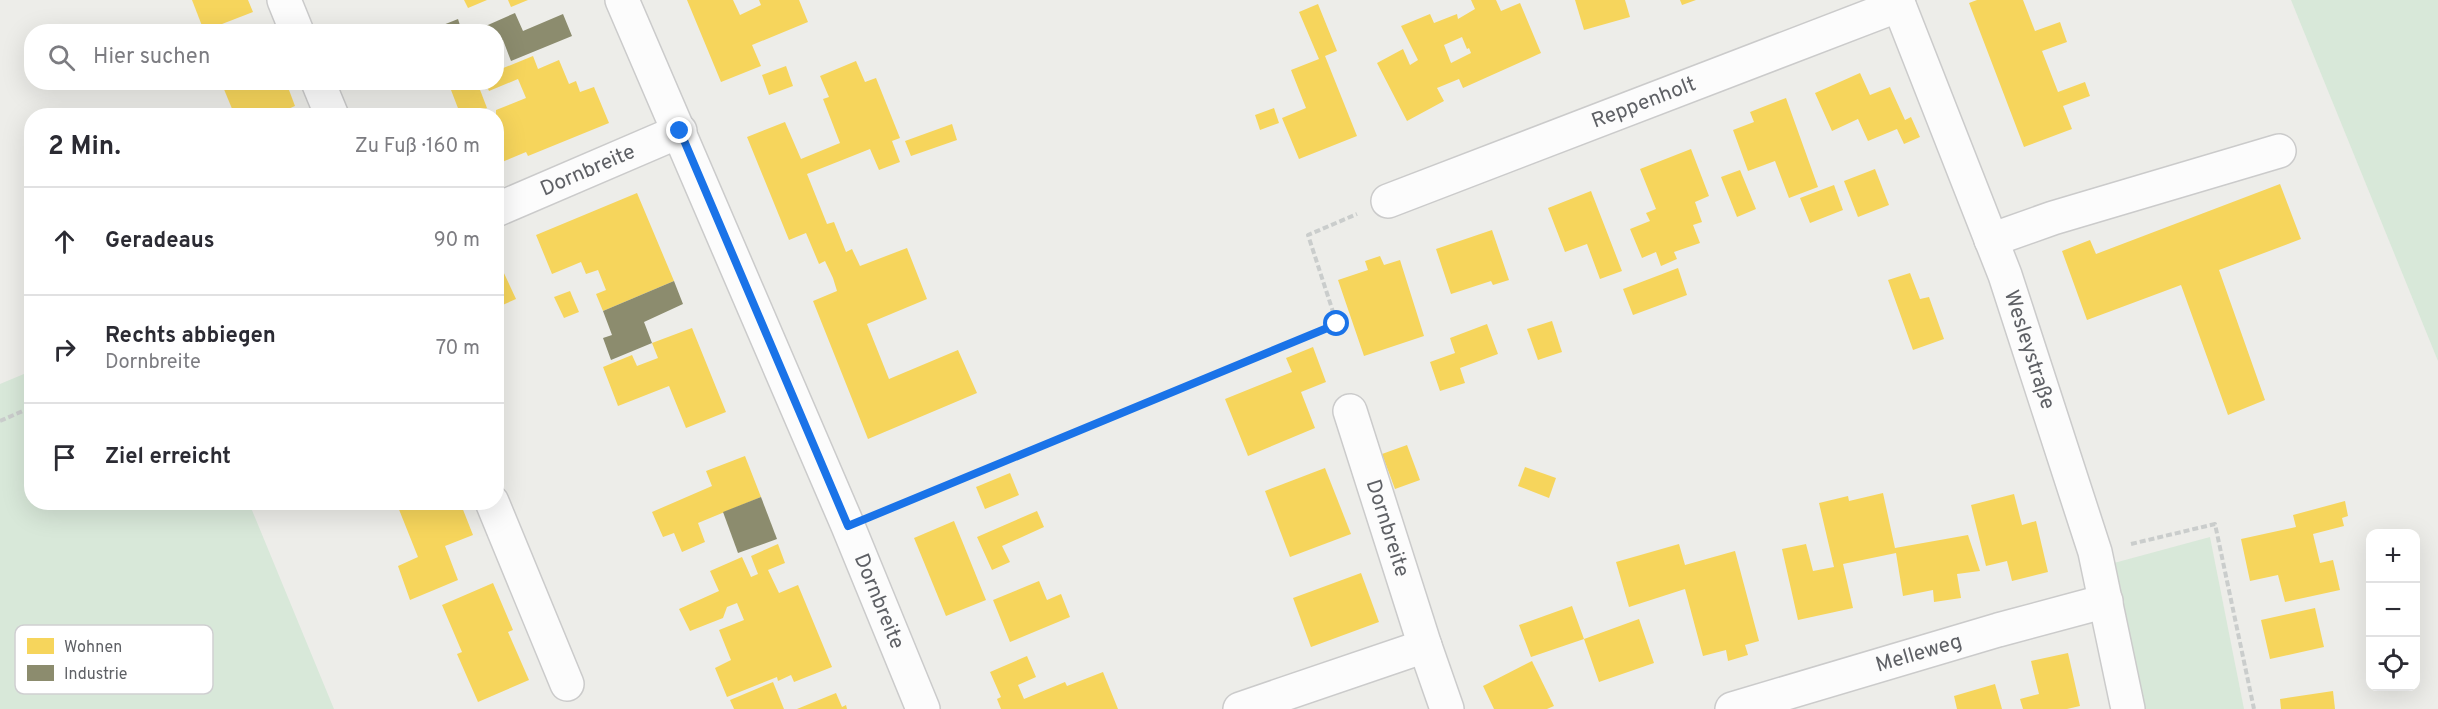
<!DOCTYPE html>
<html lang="de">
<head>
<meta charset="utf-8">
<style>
	:root { --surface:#fff; --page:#f2f2f3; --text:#2b2b33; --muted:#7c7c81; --line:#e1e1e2 }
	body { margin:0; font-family:Overpass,sans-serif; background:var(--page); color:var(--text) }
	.controls { position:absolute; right:18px; bottom:18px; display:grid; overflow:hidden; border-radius:12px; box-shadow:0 6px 24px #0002 }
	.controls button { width:54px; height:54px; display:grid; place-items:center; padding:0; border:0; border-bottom:2px solid var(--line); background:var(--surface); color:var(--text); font:30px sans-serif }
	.stop { position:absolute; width:18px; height:18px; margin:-14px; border:4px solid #1a73e8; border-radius:50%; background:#fff }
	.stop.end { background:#1a73e8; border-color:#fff; box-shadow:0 2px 6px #0008 }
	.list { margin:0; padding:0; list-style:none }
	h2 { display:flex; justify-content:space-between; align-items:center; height:78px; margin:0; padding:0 24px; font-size:26px }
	h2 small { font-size:20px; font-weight:400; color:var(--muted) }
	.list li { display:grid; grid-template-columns:39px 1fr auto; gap:18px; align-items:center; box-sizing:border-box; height:108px; padding:0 24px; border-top:2px solid var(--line) }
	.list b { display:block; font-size:22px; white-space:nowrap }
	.list p { margin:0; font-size:20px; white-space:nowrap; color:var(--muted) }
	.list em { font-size:20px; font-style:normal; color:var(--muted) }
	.icon { flex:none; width:33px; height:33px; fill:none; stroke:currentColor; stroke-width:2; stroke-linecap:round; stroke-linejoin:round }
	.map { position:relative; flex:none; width:2438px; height:709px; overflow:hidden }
	.search { position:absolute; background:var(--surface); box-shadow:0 6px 24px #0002; left:24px; top:24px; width:480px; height:66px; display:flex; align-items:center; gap:15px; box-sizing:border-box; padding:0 21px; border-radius:24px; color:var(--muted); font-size:22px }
	.panel { position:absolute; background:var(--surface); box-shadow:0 6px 24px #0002; left:24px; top:108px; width:480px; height:402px; border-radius:24px }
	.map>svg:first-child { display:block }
	.green { fill:#d8e8d9 }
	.homes { fill:#f6d55c; fill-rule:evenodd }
	.industry { fill:#8c8c6e }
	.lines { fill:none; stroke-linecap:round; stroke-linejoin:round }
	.minor-casing { stroke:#cbcbcb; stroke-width:36 }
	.path { stroke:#cacdcc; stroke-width:4; stroke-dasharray:6 3; stroke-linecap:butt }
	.minor { stroke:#fcfcfc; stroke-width:33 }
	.route { stroke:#1a73e8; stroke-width:8 }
	.labels { text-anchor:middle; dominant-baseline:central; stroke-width:6; stroke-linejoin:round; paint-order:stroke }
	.street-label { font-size:21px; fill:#5e6065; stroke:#fff }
	.key { fill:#fff; stroke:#cfcfd1; stroke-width:1.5 }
	.key-label { font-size:16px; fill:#5e6065 }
</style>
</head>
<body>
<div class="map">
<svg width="2438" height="709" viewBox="0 0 2438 709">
	<rect width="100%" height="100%" fill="#edede9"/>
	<!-- green -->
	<g class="green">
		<path d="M2291 0H2438V361Z"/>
		<path d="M31 371 32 502 249 503 334 709H0V384Z"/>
		<path d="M2210 537 2244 709H2145L2114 563Z"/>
	</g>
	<!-- homes -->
	<g class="homes">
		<path d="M192 0H248L253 12 204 31Z"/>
		<path d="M464 0H487L468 8Z"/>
		<path d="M508 0H528L511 7Z"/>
		<path d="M687 0H733L740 15 761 5 759 0H799L808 22 752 45 761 66 721 82Z"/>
		<path d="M1471 0H1496L1501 11 1520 3 1541 53 1463 88 1459 79 1437 88 1444 101 1407 121 1377 63 1403 49 1410 65 1418 60 1401 26 1430 14 1434 23 1457 14 1458 19 1475 9ZM1462 37 1467 49 1469 48 1471 53 1451 63 1444 45Z"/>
		<path d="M1575 0H1625L1630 17 1584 30Z"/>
		<path d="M1680 0H1696L1682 5Z"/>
		<path d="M1977 0H2023L2035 31 2060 22 2067 42 2042 51 2058 92 2085 82 2090 96 2063 106 2072 129 2024 147 1969 3Z"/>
		<path d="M1318 4 1337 51 1325 56 1357 136 1299 159 1282 118 1306 108 1291 70 1319 59 1299 12Z"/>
		<path d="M533 56 538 69 559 60 569 84 576 81 580 92 594 87 609 123 528 156 526 152 502 162 496 148V110L526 98 518 79 489 91 485 82H496V71Z"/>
		<path d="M856 61 865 82 876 78 900 138 892 141 900 162 879 170 870 149 807 174 827 224 834 222 846 252 852 249 860 266 907 248 927 299 867 324 889 379 958 350 977 393 868 439 813 301 837 291 833 278 825 261 819 264 806 233 789 240 747 137 785 122 801 159 840 143 823 99 829 97 820 76Z"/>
		<path d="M786 66 793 86 769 95 762 75Z"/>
		<path d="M1860 73 1870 95 1890 87 1905 120 1911 117 1920 137 1904 144 1897 129 1868 141 1858 119 1832 131 1815 93Z"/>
		<path d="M221 82H286L295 106 272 116H235Z"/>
		<path d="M472 82H477L487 108 467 116H461L451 90Z"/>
		<path d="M1786 98 1818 187 1789 198 1775 161 1748 171 1733 130 1754 122 1750 112Z"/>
		<path d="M1274 108 1279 123 1260 130 1255 115Z"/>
		<path d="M952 124 957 140 911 156 905 141Z"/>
		<path d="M1691 149 1709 196 1695 202 1702 222 1693 225 1700 243 1674 252 1677 259 1661 266 1656 252 1642 258 1630 229 1650 221 1646 213 1656 209 1640 169Z"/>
		<path d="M1875 169 1889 205 1858 217 1844 181Z"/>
		<path d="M1740 170 1756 209 1737 217 1721 177Z"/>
		<path d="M2280 184 2301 239 2219 270 2265 400 2228 415 2181 285 2087 320 2062 251 2090 240 2096 254Z"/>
		<path d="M1834 185 1843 210 1810 223 1800 198Z"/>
		<path d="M1591 191 1622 271 1600 279 1587 244 1565 252 1548 208Z"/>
		<path d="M637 193 674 281 603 311 596 294 606 290 598 270 586 274 581 262 552 274 536 235Z"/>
		<path d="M1492 230 1509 280 1493 285 1491 281 1451 294 1436 249Z"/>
		<path d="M1380 256 1384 265 1400 260 1424 336 1364 356 1338 280 1368 270 1365 261Z"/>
		<path d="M1678 268 1687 295 1633 315 1623 289Z"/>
		<path d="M503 271 516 299 496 308V274Z"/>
		<path d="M1910 273 1920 299 1929 297 1944 339 1913 350 1888 280Z"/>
		<path d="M570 291 579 312 564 318 554 297Z"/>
		<path d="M1552 321 1562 352 1538 360 1527 329Z"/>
		<path d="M1487 324 1498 354 1460 368 1465 383 1440 391 1430 362 1455 353 1450 338Z"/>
		<path d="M692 328 726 412 686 428 669 386 618 406 603 367 632 355 637 366 658 358 652 343Z"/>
		<path d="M1313 347 1326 382 1301 392 1315 428 1248 456 1225 399 1292 372 1286 358Z"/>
		<path d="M1407 445 1420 480 1395 489 1382 454Z"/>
		<path d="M745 456 761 497 698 523 705 542 682 552 674 533 663 537 652 512 712 486 706 471Z"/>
		<path d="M1525 467 1556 478 1549 498 1518 486Z"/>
		<path d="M1325 468 1351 534 1290 557 1265 491Z"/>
		<path d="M1010 473 1019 495 985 509 976 487Z"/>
		<path d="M1883 493 1895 548 1968 535 1980 571 1957 574 1961 598 1934 602 1933 590 1903 596 1896 553 1843 564 1853 608 1798 620 1782 549 1806 544 1813 571 1834 567 1819 503 1848 496 1849 501Z"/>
		<path d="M2014 494 2022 525 2036 521 2048 572 2012 581 2007 561 1986 566 1971 505Z"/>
		<path d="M2345 501 2348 516 2342 518 2344 526 2313 534 2320 563 2333 560 2340 590 2285 602 2278 575 2250 581 2241 539 2296 527 2293 515Z"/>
		<path d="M396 502H460L473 535 445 546 458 580 410 600 398 566 418 557Z"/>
		<path d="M1037 511 1044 527 1002 546 1010 562 992 570 977 537Z"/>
		<path d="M954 521 986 600 946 616 914 538Z"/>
		<path d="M778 544 785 563 768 570 779 593 798 585 832 667 794 682 791 675 778 681 777 677 727 697 715 668 731 660 719 630 744 620 737 603 727 607 723 618 690 631 679 609 719 591 710 571 742 557 751 577 758 574 751 556Z"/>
		<path d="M1679 544 1685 565 1735 551 1759 641 1745 645 1748 655 1728 661 1726 650 1703 656 1685 589 1629 607 1616 562Z"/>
		<path d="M1361 573 1379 622 1311 647 1293 598Z"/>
		<path d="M1039 581 1047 600 1061 594 1070 617 1010 642 993 600Z"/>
		<path d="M493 583 513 630 508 632 529 680 478 702 457 654 462 652 442 605Z"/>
		<path d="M1572 606 1584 639 1639 619 1654 663 1599 682 1584 639 1531 657 1519 625Z"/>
		<path d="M2315 608 2324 647 2270 659 2261 620Z"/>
		<path d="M2068 653 2080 706 2067 709H2023L2020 699 2039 694 2031 661Z"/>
		<path d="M1027 656 1036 677 1018 685 1024 699 1065 682 1067 686 1103 672 1118 709H1001L997 699 1001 697 990 672Z"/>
		<path d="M1532 661 1554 706 1547 709H1494L1483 686Z"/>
		<path d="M773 682 784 709H734L730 700Z"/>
		<path d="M1995 684 2002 709H1957L1954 696Z"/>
		<path d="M2333 691 2335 709H2281L2280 699Z"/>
		<path d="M836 693 842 707 846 705 847 709H797Z"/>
	</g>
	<!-- industry -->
	<g class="industry">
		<path d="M515 13 523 31 563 14 572 36 511 61 503 40 496 42V32H472Z"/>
		<path d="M458 19 462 32H440L438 27Z"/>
		<path d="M674 281 683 304 644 322 652 343 611 360 603 338 612 335 603 311Z"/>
		<path d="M761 497 777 539 738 553 723 512Z"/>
	</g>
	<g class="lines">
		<!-- minor casing -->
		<g class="minor-casing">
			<g id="minor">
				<path d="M284 0 297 32"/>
				<path id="s1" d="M622 0 848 526 923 709"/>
				<path id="s2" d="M1897 0 2005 275 2095 552 2128 709"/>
				<path d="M318 82 332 116"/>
				<path id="s3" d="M1388 201 1899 5"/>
				<path id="s4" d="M496 210 680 131"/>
				<path d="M1991 240 2053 218 2279 151"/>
				<path id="s5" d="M1350 411 1425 646 1447 709"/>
				<path d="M492 502 567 684"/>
				<path d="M1240 709 1425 646"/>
				<path id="s6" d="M1732 709 1998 630 2106 601"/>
			</g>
		</g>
		<!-- path -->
		<g class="path">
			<path d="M0 421 32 407"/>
			<path d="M881 512 1337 324 1308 235 1357 214"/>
			<path d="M2131 544 2215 524 2254 709"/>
		</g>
		<!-- minor -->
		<use href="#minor" class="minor"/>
	</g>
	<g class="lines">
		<!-- route -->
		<path class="route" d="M680 131 848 526 1337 324"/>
	</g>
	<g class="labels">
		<!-- street labels -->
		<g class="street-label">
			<text stroke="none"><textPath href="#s3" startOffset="274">Reppenholt</textPath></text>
			<text stroke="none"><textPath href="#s4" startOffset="100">Dornbreite</textPath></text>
			<text stroke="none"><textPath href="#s2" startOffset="374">Wesleystraße</textPath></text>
			<text stroke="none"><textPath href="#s5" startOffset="123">Dornbreite</textPath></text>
			<text stroke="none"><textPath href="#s1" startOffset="654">Dornbreite</textPath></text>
			<text stroke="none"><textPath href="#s6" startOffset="195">Melleweg</textPath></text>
		</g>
	</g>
	<!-- legend -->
	<rect x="15" y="625" width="198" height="69" rx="9" class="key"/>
	<rect x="27" y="638" width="27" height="16" fill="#f6d55c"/>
	<rect x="27" y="665" width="27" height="16" fill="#8c8c6e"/>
	<g class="key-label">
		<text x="64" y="652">Wohnen</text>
		<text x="64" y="679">Industrie</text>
	</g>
</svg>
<div class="controls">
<button>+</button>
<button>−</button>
<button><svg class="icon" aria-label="locate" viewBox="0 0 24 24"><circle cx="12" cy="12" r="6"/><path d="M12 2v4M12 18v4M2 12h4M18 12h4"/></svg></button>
</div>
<div class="stop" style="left:1337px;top:324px"></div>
<div class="stop end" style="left:680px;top:131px"></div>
<div class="search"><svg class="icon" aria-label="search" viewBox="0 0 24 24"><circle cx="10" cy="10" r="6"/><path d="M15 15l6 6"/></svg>Hier suchen</div>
<section class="panel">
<h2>2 Min.<small>Zu Fuß · 160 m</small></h2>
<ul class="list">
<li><svg class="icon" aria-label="ahead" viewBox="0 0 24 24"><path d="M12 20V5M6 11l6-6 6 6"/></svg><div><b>Geradeaus</b></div><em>90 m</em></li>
<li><svg class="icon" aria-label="right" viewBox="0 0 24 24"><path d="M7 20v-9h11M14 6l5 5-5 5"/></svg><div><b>Rechts abbiegen</b><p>Dornbreite</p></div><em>70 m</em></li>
<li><svg class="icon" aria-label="arrive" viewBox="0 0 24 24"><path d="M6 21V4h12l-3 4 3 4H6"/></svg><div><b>Ziel erreicht</b></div></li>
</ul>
</section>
</div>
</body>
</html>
